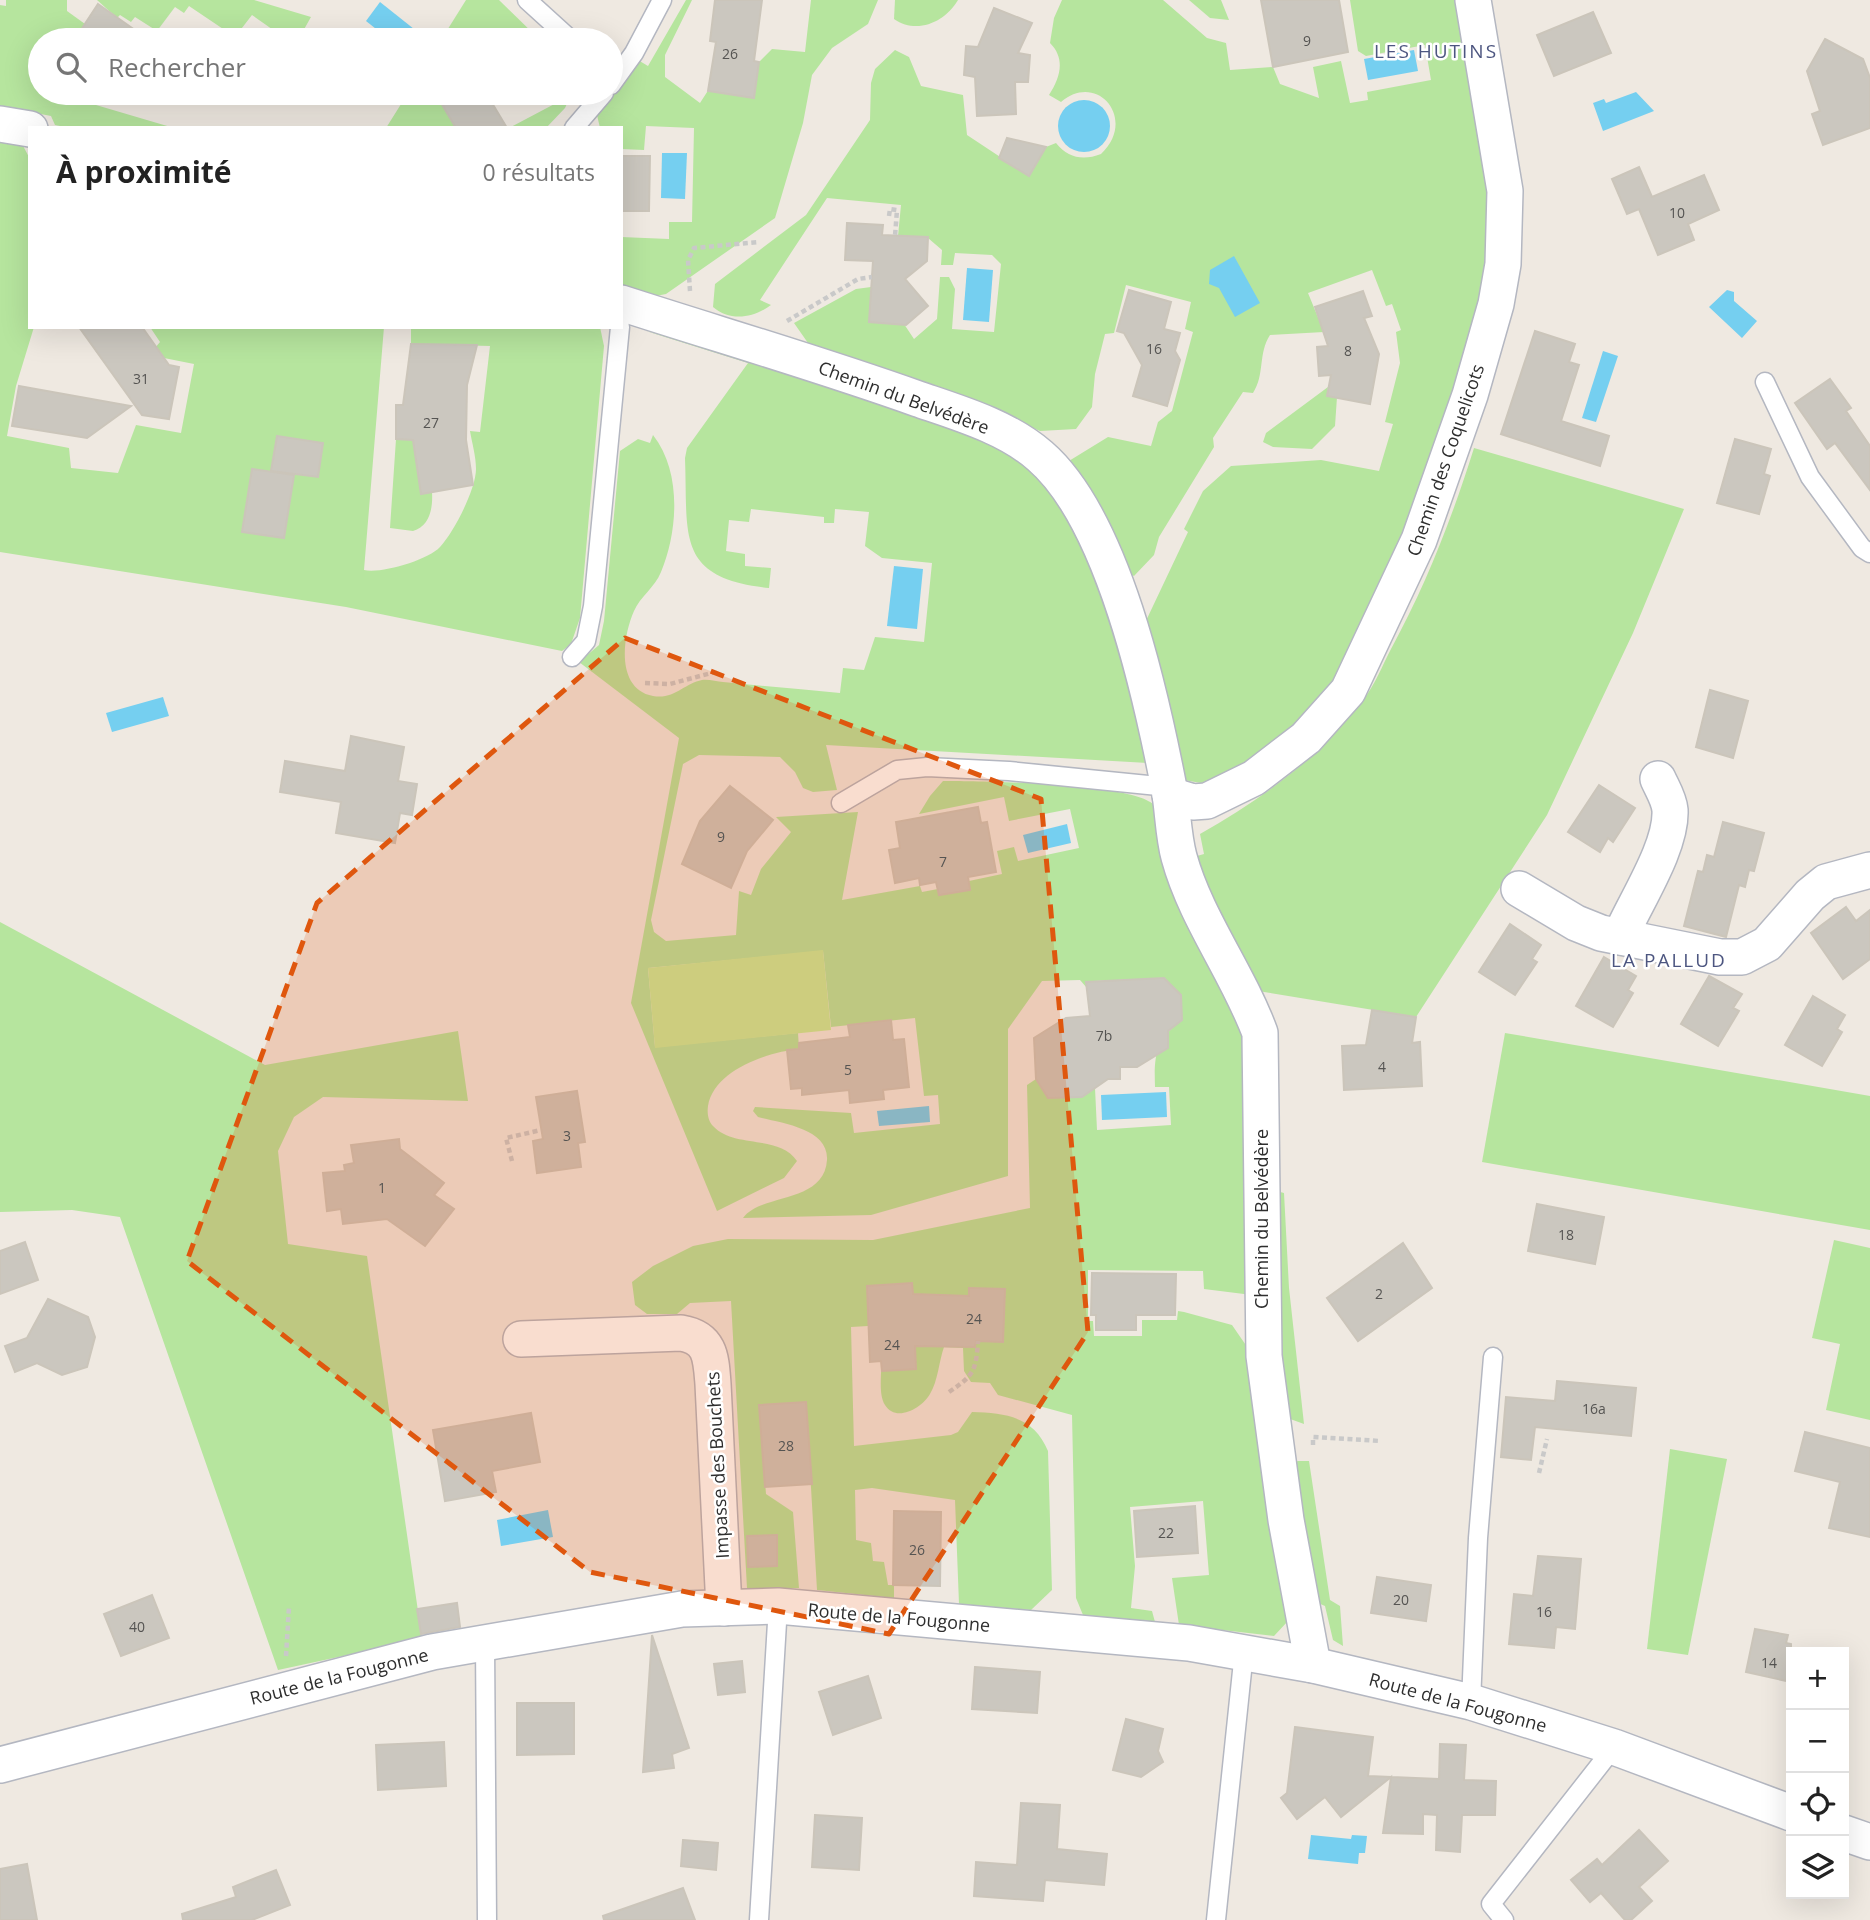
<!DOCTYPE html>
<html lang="fr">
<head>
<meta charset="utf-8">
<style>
	:root { --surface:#fff; --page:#f6f6f6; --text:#222; --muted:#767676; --line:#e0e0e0 }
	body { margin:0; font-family:"Open Sans",sans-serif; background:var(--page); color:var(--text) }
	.controls { position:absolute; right:21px; bottom:21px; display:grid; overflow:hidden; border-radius:0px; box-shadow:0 7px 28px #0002 }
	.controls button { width:63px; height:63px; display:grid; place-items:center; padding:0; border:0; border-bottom:2px solid var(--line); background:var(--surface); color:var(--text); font:35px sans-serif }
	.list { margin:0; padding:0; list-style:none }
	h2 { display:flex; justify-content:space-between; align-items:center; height:91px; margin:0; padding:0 28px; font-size:30px }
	h2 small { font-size:23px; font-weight:400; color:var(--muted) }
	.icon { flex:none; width:38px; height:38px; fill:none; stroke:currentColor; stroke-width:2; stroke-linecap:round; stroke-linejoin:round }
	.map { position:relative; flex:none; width:1870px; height:1920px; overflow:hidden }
	.search { position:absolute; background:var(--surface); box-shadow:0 7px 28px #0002; left:28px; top:28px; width:595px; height:77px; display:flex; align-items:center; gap:18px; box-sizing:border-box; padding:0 24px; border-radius:38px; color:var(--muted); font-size:26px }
	.panel { position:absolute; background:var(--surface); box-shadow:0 7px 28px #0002; left:28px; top:126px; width:595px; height:203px; border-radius:0px }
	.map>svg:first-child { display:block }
	.green { fill:#b6e59e }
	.pitch { fill:#c9ec9a }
	.water { fill:#75cff0 }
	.building { fill:#cbc7bf; stroke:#cbc5ba; stroke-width:2 }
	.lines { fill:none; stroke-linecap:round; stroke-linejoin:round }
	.lane-casing { stroke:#b4b7c1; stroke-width:21 }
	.street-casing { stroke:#b4b7c1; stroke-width:38 }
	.path { stroke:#c9c9c9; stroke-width:4.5; stroke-dasharray:5 3.5; stroke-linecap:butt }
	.lane { stroke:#fff; stroke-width:18 }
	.street { stroke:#fff; stroke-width:35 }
	.marked { fill:#df570e; fill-opacity:0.2; stroke:#df570e; stroke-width:5; stroke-dasharray:14 9; stroke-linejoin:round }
	.labels { text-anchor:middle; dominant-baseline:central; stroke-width:5; stroke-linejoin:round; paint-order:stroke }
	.number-label { font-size:14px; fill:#555452 }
	.street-label { font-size:18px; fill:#2e2e2e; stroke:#fff }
	.neighbourhood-label { font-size:19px; letter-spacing:2px; fill:#4d5680; stroke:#fff }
</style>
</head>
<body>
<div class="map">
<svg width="1870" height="1920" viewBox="0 0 1870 1920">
	<rect width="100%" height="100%" fill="#efe9e1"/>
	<!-- green -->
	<g class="green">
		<path d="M6 0H67V11L85 24 81 30 97 40H40V93H88L96 105 174 128H70L55 125 51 116 0 106V5L6 6Z"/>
		<path d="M97 0H254L311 17 298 40H276L279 34 252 15 235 37 189 6 184 13 175 7 157 31 135 17 131 22 120 15 117 18Z"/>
		<path d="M466 0H499L540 40H441Z"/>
		<path d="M686 0H692L665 55V77L700 103 709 89 754 98 759 62 772 49 805 52 811 0H878L868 24 832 48 812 75 803 123 775 218 666 294 640 299 621 293V237L669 239V222H692L694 128 646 126 644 150 621 149V128H600L597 115 638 60 648 66Z"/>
		<path d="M895 0H958C945 22 917 35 894 19Z"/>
		<path d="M1062 0H1163L1207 38 1226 43 1230 70 1273 67 1280 84 1319 98 1313 67 1341 61 1350 103 1368 100 1367 92 1431 80 1425 45 1366 56 1358 51 1350 0H1464L1493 232 1470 353 1363 641 1302 725 1238 768 1201 783 1184 780 1144 625 1188 532 1184 529 1203 491 1231 466 1321 460 1379 471 1393 424 1385 422 1400 363 1396 332 1401 330 1392 304 1386 306 1372 270 1308 293 1324 332 1270 335C1258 353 1265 375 1253 393L1243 392 1213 438 1214 447 1159 537 1154 555 1134 576 1127 572 1064 464 1108 437 1151 446 1158 422 1172 411 1193 332 1185 329 1191 302 1126 285 1114 333 1105 334 1095 374 1092 407 1076 429 1040 431 951 392 808 343 794 323 856 289 871 287 869 322 888 324 898 315 914 339 937 319 940 277H949L955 289 952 329 994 332 1001 264 992 255 955 253 953 265H941L942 250 928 238 898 236 901 205 827 198 760 300 771 305C754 318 730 322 713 307L715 284 806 215 870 120 871 83 875 69 895 50 909 57 921 86 963 95 967 135 1029 176 1046 147 1056 143C1068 158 1083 161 1101 154 1138 119 1097 71 1061 102L1049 95C1060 78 1066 59 1050 43L1054 18Z"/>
		<path d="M1189 0H1221L1229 20 1210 18Z"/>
		<path d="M408 93H454L440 101 455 126 386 128Z"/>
		<path d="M558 93H572L565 108 546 128H509L562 100Z"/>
		<path d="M0 139 21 142 30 159V327H34L16 386 7 436 69 448 71 468 118 473 136 425 181 433 194 364 149 355 160 342 150 327H384L364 570C381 574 428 560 440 547 454 532 476 489 476 469 476 456 472 443 470 431L480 432 490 346 411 344V327H600L604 346 580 618 571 644 562 651 346 607 0 552Z"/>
		<path d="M646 331 796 371 996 441 1056 492 1112 602 1148 763 826 745 837 790 813 792 803 788 795 772 780 757 699 755 683 764 651 920 654 932 666 941 736 935 739 891 751 895 761 869 791 832 776 817 858 812 842 900 920 886 922 892 938 889 939 895 970 890 969 881 1002 874 997 851 1014 847 1018 861 1079 848 1070 809 1009 821 1004 797 919 814 930 796 943 781C979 781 1133 783 1154 805L1249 1033 1252 1295 1204 1289 1203 1271 1088 1270V1321H1093L1094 1336H1142V1320H1177L1178 1311 1184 1312 1232 1325 1252 1354 1288 1621 1274 1636 1179 1625 1172 1578 1209 1575 1203 1501 1130 1507 1135 1566 1131 1608 1152 1611 1155 1622 1083 1615 1076 1598 1072 1415 998 1395 990 1383 971 1382 964 1371 963 1348 944 1347C939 1361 938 1381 930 1394 922 1408 896 1423 885 1405 878 1394 882 1374 881 1362H870L868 1326 851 1327 854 1446 951 1435 958 1432 972 1412C1007 1413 1034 1417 1048 1451L1052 1590 1031 1610 959 1604 955 1500 872 1488 855 1490 856 1540 871 1543 873 1561 884 1562 888 1585H894V1598L817 1590 806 1402 759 1406 766 1494 793 1512 799 1588H747L731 1301 690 1303 677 1314H647L635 1305 632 1282 653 1266 693 1246 728 1239 873 1240 1030 1208 1027 1085 1036 1079 1048 1098 1082 1097 1095 1088 1097 1130 1171 1125 1169 1087H1155C1154 1056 1155 1040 1182 1020L1181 995 1164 978 1094 981 1087 988 1080 980 1042 981 1008 1029V1176L871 1215 743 1218C761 1193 824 1204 827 1160 829 1128 780 1123 758 1117L753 1111 755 1107 851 1113 854 1133 940 1124 938 1095 924 1096 915 1018 831 1027 823 951 648 968 655 1047 798 1033 799 1049C768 1052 714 1070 708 1106 707 1113 708 1121 713 1126 734 1149 779 1134 797 1161L784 1178 717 1211 631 1003 679 738 579 662 599 645 604 621 620 451 638 439 650 443 653 435C682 472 678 531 661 572 655 587 640 597 634 611 622 638 616 689 653 696 674 700 685 683 702 680 709 679 717 682 723 682 762 686 801 689 840 693L843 668 864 670 875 637 924 642 932 563 882 558 865 546 869 512 835 509 834 523H824V517L751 509 749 522 729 520 726 551 745 554V566L771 568 769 588C675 578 688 536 685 458L687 448 748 363Z"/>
		<path d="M1328 387 1327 395 1337 397 1335 426 1312 449 1273 447 1263 442 1266 433Z"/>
		<path d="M396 439 413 440 421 494 432 492C433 508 430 526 413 531L390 528Z"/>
		<path d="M1474 448 1684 509 1633 633 1547 815 1416 1017 1258 991 1190 858 1204 854 1200 834C1262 799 1320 757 1363 700 1375 685 1382 666 1391 649 1426 585 1452 518 1474 448Z"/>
		<path d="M0 922 265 1065 458 1031 468 1101 323 1097 294 1117 278 1151 288 1244 367 1256 422 1639 278 1670 120 1217 72 1210 0 1212Z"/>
		<path d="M1505 1033 1870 1096V1230L1482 1162Z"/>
		<path d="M1273 1190 1284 1193 1289 1288 1304 1424 1282 1416Z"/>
		<path d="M1834 1240 1870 1248V1420L1826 1410 1840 1344 1812 1338Z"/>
		<path d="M1670 1449 1727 1459 1688 1655 1647 1649Z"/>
		<path d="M1298 1461H1309L1330 1600 1340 1606 1343 1646 1333 1640 1325 1606 1318 1603 1292 1463Z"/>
	</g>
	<!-- pitch -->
	<path class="pitch" d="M823 950 831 1030 655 1048 648 968Z"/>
	<!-- water -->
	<g class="water">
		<path d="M380 2 419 33 413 40H390L366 21Z"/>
		<path d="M1414 50 1418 71 1368 80 1364 59Z"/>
		<path d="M1636 92 1654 111 1603 131 1593 103 1604 99 1606 103Z"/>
		<circle cx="1084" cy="126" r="26"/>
		<path d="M662 153H687L685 199 661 198Z"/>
		<path d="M1234 256 1260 303 1235 317 1219 288 1209 284 1210 270Z"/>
		<path d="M967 268 993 270 989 322 963 320Z"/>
		<path d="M1727 290 1734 292V301L1757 321 1742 338 1709 307Z"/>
		<path d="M1603 351 1618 356 1596 422 1582 418Z"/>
		<path d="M894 566 923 569 917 629 887 626Z"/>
		<path d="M163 697 169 716 112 732 106 713Z"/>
		<path d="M1067 824 1071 843 1028 853 1023 835Z"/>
		<path d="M1166 1092 1167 1117 1102 1120 1101 1095Z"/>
		<path d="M929 1106 930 1122 879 1126 877 1111Z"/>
		<path d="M548 1510 553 1537 501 1546 497 1520Z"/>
		<path d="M1311 1835 1351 1839 1352 1835 1367 1836 1365 1853H1359L1358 1864 1308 1859Z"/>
	</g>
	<!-- building -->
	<g class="building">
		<path d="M715 0H762L754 61 759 62 754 98 708 91 716 42 710 41Z"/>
		<path d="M1261 0H1339L1348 52 1273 67Z"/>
		<path d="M98 4 149 40H97L81 30Z"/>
		<path d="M994 8 1032 23 1018 53 1030 55 1028 82H1015L1016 114 977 116 975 77 964 75 966 46 978 47Z"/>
		<path d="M1593 12 1611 53 1554 76 1537 35Z"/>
		<path d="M1825 39 1863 59 1870 78V128L1823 145 1812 114 1820 111 1807 71Z"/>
		<path d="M454 93H486L507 128H456L440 101Z"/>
		<path d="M1007 138 1046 147 1029 176 999 158Z"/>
		<path d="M621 156H650L649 211H621Z"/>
		<path d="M1639 167 1652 197 1704 175 1719 210 1688 224 1694 240 1658 255 1639 209 1627 214 1612 179Z"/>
		<path d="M847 223 883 225 882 235 928 237 927 261 905 279 928 306 906 325 869 322 873 261 845 260Z"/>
		<path d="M1129 290 1171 302 1164 329 1180 333 1175 351 1180 360 1167 406 1133 396 1142 365 1124 333 1117 331Z"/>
		<path d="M1363 291 1372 316 1364 318 1379 354 1370 404 1327 396 1331 375 1319 376 1317 347 1328 346 1315 307Z"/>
		<path d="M79 327H142L169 365 179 367 169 419 142 415Z"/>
		<path d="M1535 331 1575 344 1569 362 1579 365 1561 421 1609 436 1600 466 1501 434Z"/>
		<path d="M411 344 477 345 467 385 466 440 473 485 421 494 413 440 396 439V405H403Z"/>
		<path d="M1830 379 1851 408 1846 411 1870 446V490L1835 443 1827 449 1795 403Z"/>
		<path d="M19 386 131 406 87 438 12 426Z"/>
		<path d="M277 436 323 443 318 477 271 471Z"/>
		<path d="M1735 439 1771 449 1764 474 1770 476 1759 514 1717 503Z"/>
		<path d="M252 469 294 475 284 538 242 532Z"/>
		<path d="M1710 690 1748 701 1733 758 1696 747Z"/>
		<path d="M351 736 404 747 398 781 417 784 412 815 400 813 395 843 336 833 341 802 280 792 285 761 345 771Z"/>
		<path d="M1599 785 1635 808 1613 842 1608 838 1600 852 1568 832Z"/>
		<path d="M730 786 773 820 747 851 731 888 682 864 700 821Z"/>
		<path d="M978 807 981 823 987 822 996 872 968 877 970 890 939 895 936 882 920 885 919 878 895 883 889 850 900 848 896 822Z"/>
		<path d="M1723 822 1764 833 1754 871 1749 870 1745 887 1739 885 1726 937 1684 926 1698 871 1703 872 1707 855 1714 857Z"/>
		<path d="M1846 907 1856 921 1870 910V959L1843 979 1811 933Z"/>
		<path d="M1510 924 1541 945 1532 959 1537 962 1515 995 1479 972Z"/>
		<path d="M1604 957 1636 976 1628 990 1633 993 1613 1027 1576 1006Z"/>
		<path d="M1709 976 1742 994 1733 1008 1739 1011 1718 1046 1681 1024Z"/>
		<path d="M1164 978 1181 995 1182 1020 1168 1031V1048L1137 1067H1120V1079H1108L1082 1097 1048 1098 1036 1079 1034 1038 1066 1018 1090 1016 1086 982Z"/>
		<path d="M1813 996 1845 1015 1837 1029 1842 1032 1822 1066 1785 1045Z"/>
		<path d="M1372 1010 1416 1017 1412 1043 1420 1042 1422 1086 1344 1090 1342 1046 1366 1045Z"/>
		<path d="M891 1020 893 1040 904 1039 909 1087 883 1090 884 1099 850 1103 849 1090 802 1095V1088L791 1089 787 1050 799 1049V1043L850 1037 848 1025Z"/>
		<path d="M577 1091 585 1142 578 1143 581 1167 537 1173 533 1141 543 1139 536 1097Z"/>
		<path d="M399 1139 400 1149 444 1183 434 1195 454 1209 425 1246 387 1219 343 1224 341 1209 327 1211 323 1173 345 1171 344 1165 354 1163 351 1145Z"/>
		<path d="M1537 1204 1604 1217 1595 1264 1528 1251Z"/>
		<path d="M25 1242 38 1280 0 1294V1251Z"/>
		<path d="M1403 1243 1432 1288 1358 1341 1327 1298Z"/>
		<path d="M1092 1273 1176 1274 1175 1315H1136V1330H1096V1315H1091Z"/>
		<path d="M912 1283 913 1294 969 1296V1288L1005 1289 1003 1342 976 1341 975 1347 915 1346 916 1369 882 1371 881 1361 870 1362 867 1286Z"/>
		<path d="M48 1299 88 1317 95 1337 87 1367 62 1375 37 1363 15 1372 5 1346 27 1338Z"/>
		<path d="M1557 1381 1636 1388 1631 1436 1535 1427 1531 1460 1501 1457 1506 1397 1555 1401Z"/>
		<path d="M806 1402 812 1484 765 1487 759 1405Z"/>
		<path d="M531 1413 540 1462 492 1471 496 1492 445 1501 433 1430Z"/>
		<path d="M1805 1432 1870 1448V1537L1829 1528 1840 1482 1795 1471Z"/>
		<path d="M1195 1506 1198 1553 1137 1557 1134 1511Z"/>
		<path d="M894 1511 941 1512 940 1586 893 1585Z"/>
		<path d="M777 1535V1566L748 1567 747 1536Z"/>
		<path d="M1538 1556 1581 1559 1575 1629 1556 1627 1554 1648 1509 1644 1514 1594 1533 1596Z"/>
		<path d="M1377 1577 1431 1585 1426 1621 1371 1613Z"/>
		<path d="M152 1595 169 1638 121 1656 104 1614Z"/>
		<path d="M457 1603 460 1627 421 1634 417 1609Z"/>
		<path d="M1755 1629 1788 1635 1786 1643 1791 1644V1682L1746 1672Z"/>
		<path d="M652 1635 689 1748 672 1754 674 1768 643 1772Z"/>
		<path d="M742 1661 745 1692 718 1695 714 1664Z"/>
		<path d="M975 1667 1040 1672 1037 1713 972 1709Z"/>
		<path d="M868 1676 881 1718 833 1735 819 1692Z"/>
		<path d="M517 1703H574V1754L517 1755Z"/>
		<path d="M1126 1719 1163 1729 1158 1751 1163 1762 1141 1777 1113 1770Z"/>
		<path d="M1295 1727 1373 1737 1368 1776 1439 1779 1440 1744 1466 1745 1464 1780 1496 1781 1495 1815H1462L1460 1852 1436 1850 1437 1815 1423 1814V1834L1383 1833 1391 1777 1341 1817 1325 1797 1297 1819 1281 1798 1287 1793Z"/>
		<path d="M444 1742 446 1786 378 1790 376 1745Z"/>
		<path d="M1021 1803 1060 1805 1057 1849 1107 1854 1104 1885 1045 1880 1043 1901 974 1896 976 1862 1017 1865Z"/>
		<path d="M815 1815 862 1818 859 1870 812 1867Z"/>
		<path d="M1639 1830 1668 1861 1639 1887 1652 1901 1631 1920H1625L1601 1893 1590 1902 1571 1880 1597 1859 1602 1865Z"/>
		<path d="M683 1840 718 1843 716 1870 681 1866Z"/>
		<path d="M27 1864 37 1920H0V1869Z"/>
		<path d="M276 1870 290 1905 252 1920H183L182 1914 236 1897 233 1887Z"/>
		<path d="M683 1888 695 1920H604L603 1916Z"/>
	</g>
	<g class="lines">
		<!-- lane casing -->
		<g class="lane-casing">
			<g id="lane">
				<path d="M527 0 571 40"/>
				<path d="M611 85 634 53 662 0"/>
				<path d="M574 128 604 93"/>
				<path d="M1765 382 1810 477 1862 548 1870 553"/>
				<path d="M572 657 586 641 593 606 620 327"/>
				<path d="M841 803 897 770 927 767 1009 771 1168 787"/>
				<path d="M485 1643 487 1920"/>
				<path d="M1471 1702 1478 1538 1493 1357"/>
				<path d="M759 1920 778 1606"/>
				<path d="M1216 1920 1244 1652"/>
				<path d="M1504 1920 1491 1904 1614 1747"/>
			</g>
		</g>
		<!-- street casing -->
		<g class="street-casing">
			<g id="street">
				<path d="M0 124 30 129"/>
				<path d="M621 303C720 335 820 364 918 399 959 413 1007 427 1040 456 1113 519 1151 695 1169 788 1173 810 1173 835 1179 857 1196 919 1238 973 1260 1033L1264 1356 1286 1520 1313 1665"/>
				<path d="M1170 795 1193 802 1207 801 1254 778 1306 738 1348 691 1419 540 1470 395 1496 304 1503 264 1505 191 1473 0"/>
				<path d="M1519 889 1576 923 1601 933 1720 957H1742L1767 944 1810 895 1826 882 1870 870"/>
				<path d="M1620 937C1635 902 1672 847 1670 810 1669 799 1663 790 1658 779"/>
				<path d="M521 1339 681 1333C711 1338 711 1358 713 1384L724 1608"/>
				<path d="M0 1765 432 1652 682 1609 778 1606 1189 1643 1313 1665 1471 1702 1614 1747 1791 1813"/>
				<path d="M1844 1833 1870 1842"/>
			</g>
		</g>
		<!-- path -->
		<g class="path">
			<path d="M889 216 890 209 897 210 895 236"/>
			<path d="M690 291 688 260 694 248 759 242"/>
			<path d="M787 321 858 279 872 277"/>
			<path d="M645 683 670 684 715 672"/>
			<path d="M512 1161 506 1138 541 1130"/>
			<path d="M949 1392C974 1375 976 1371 978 1341"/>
			<path d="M1313 1445V1437L1380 1441"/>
			<path d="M1539 1473 1547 1439"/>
			<path d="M286 1656 289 1607"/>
		</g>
		<!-- lane -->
		<use href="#lane" class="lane"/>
		<!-- street -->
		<use href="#street" class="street"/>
	</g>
	<!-- marked area -->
	<path class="marked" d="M625 638 1041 799 1088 1332 889 1634 590 1572 187 1261 317 903Z"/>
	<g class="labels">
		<!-- number labels -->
		<g class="number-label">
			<text x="1307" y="40">9</text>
			<text x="730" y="53">26</text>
			<text x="1677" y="212">10</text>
			<text x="1154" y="348">16</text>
			<text x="1348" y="350">8</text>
			<text x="141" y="378">31</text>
			<text x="431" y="422">27</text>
			<text x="721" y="836">9</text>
			<text x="943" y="861">7</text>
			<text x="1104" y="1035">7b</text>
			<text x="1382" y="1066">4</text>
			<text x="848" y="1069">5</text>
			<text x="567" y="1135">3</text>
			<text x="382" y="1187">1</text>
			<text x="1566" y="1234">18</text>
			<text x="1379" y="1293">2</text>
			<text x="974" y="1318">24</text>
			<text x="892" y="1344">24</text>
			<text x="1594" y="1408">16a</text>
			<text x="786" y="1445">28</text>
			<text x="1166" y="1532">22</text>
			<text x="917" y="1549">26</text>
			<text x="1401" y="1599">20</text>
			<text x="1544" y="1611">16</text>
			<text x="137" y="1626">40</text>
			<text x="1769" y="1662">14</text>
		</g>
		<!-- street labels -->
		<g class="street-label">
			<text transform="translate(904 397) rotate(20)">Chemin du Belvédère</text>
			<text transform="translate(1445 460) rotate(-71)">Chemin des Coquelicots</text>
			<text transform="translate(1261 1219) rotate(-90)">Chemin du Belvédère</text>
			<text transform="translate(717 1465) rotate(-93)">Impasse des Bouchets</text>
			<text transform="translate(899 1617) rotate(5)">Route de la Fougonne</text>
			<text transform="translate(339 1676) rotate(-14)">Route de la Fougonne</text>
			<text transform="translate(1458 1702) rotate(15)">Route de la Fougonne</text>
		</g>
		<!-- neighbourhood labels -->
		<g class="neighbourhood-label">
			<text x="1436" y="51">LES HUTINS</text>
			<text x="1669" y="960">LA PALLUD</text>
		</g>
	</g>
</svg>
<div class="controls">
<button>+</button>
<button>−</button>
<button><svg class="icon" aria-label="locate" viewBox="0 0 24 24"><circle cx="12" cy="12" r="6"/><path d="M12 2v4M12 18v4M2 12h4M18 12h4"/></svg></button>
<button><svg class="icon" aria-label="layers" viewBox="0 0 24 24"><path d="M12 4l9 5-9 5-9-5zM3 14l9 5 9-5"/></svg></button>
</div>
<div class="search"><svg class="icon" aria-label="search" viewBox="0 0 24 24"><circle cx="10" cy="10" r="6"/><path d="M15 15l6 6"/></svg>Rechercher</div>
<section class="panel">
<h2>À proximité<small>0 résultats</small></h2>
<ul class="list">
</ul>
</section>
</div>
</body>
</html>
